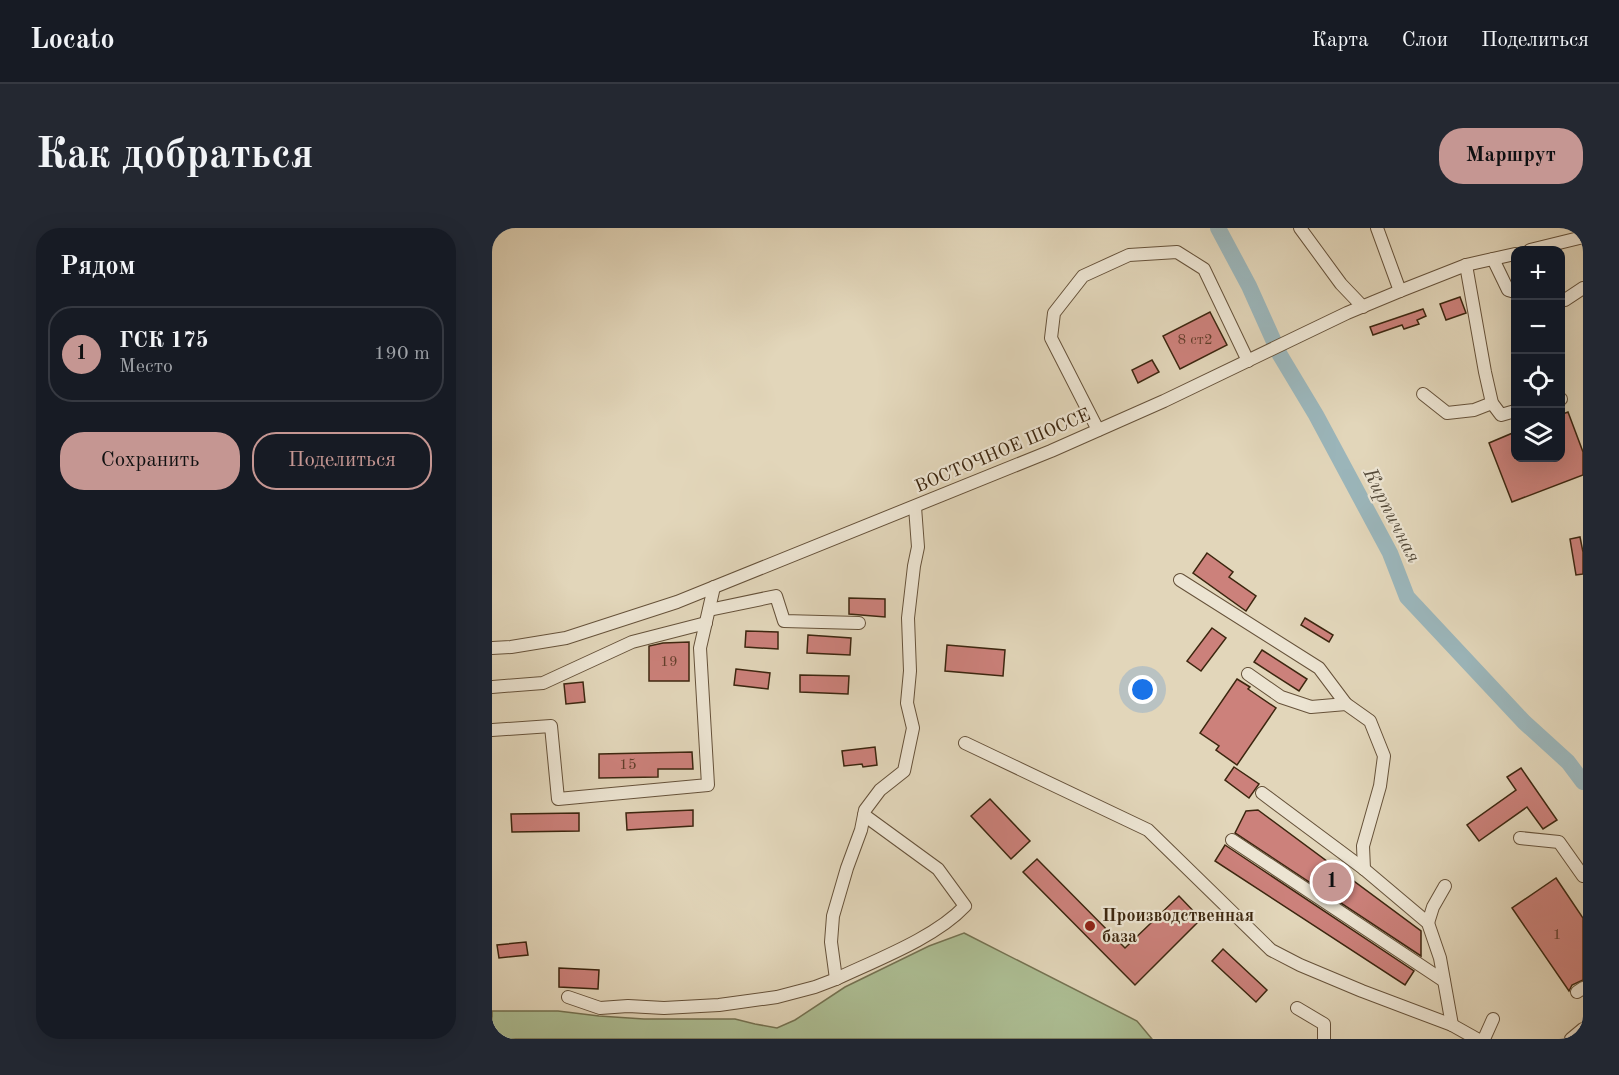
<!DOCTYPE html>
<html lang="ru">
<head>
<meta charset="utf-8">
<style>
	:root { --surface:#171b24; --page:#242831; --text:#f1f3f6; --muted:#9ea1a6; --line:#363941; --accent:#c59692 }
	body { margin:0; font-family:"Old Standard TT",serif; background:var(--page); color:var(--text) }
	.controls { position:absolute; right:18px; top:18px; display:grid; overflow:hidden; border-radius:12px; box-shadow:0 6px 24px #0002 }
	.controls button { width:54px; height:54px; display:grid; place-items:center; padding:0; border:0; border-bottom:2px solid var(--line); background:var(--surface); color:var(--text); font:30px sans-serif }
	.you { position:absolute; left:651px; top:462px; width:21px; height:21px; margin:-15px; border:4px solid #fff; border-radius:50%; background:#1a73e8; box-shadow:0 0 0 9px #1a73e833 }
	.badge { display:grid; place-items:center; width:39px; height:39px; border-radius:50%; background:var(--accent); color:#111; font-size:20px; font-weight:700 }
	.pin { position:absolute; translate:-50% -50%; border:3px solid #fff; box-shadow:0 2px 6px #0006 }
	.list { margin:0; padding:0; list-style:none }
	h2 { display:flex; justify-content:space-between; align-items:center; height:78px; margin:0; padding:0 24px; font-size:26px }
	h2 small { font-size:20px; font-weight:400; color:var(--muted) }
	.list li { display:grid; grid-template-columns:39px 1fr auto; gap:18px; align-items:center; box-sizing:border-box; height:96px; margin:0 12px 12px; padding:0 12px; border:2px solid var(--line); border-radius:24px }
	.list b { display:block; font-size:22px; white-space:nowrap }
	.list p { margin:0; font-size:20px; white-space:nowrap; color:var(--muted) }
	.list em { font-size:20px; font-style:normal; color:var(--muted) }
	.actions { display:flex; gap:12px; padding:18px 24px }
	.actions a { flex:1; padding:14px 0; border:2px solid var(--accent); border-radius:24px; text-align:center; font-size:21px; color:var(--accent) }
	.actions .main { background:var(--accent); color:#111 }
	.icon { flex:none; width:33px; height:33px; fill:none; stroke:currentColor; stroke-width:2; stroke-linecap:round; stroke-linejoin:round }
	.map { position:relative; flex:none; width:1091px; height:811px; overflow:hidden; border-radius:24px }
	header { display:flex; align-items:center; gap:36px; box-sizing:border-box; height:84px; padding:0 30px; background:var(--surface); border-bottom:2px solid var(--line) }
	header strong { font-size:28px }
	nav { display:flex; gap:33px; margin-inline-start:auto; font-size:21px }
	.intro { display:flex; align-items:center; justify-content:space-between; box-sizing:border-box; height:144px; padding:0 36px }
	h1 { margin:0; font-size:42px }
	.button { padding:15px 27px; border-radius:24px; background:var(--accent); color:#111; font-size:21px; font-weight:700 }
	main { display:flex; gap:36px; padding:0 36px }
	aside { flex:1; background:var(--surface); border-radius:24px; box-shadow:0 6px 24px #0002 }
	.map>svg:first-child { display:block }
	.green { fill:#adbf95; stroke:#747252; stroke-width:1.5 }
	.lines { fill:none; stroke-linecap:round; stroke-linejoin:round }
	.river { stroke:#9bb6bb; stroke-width:16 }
	.building { fill:#cc817b; stroke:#3c260f; stroke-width:1.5 }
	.minor-casing { stroke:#66523a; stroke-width:14 }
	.minor { stroke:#ece4d2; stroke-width:12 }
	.poi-dot { fill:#8f2418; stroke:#ece4d2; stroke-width:2 }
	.labels { text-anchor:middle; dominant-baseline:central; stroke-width:4.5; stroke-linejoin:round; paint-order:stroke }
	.number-label { font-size:15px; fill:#603d2a }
	.street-label { font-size:18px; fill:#3c260f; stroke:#ece4d2 }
	.poi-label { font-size:18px; font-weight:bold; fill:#3c260f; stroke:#ece4d2; text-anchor:start }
	.water-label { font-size:20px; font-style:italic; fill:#544a3a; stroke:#ece4d2 }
</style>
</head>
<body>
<header>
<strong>Locato</strong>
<nav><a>Карта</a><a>Слои</a><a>Поделиться</a></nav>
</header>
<div class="intro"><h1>Как добраться</h1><a class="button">Маршрут</a></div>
<main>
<aside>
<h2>Рядом<small></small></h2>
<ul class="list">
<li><span class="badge">1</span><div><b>ГСК 175</b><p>Место</p></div><em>190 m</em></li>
</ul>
<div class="actions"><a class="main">Сохранить</a><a>Поделиться</a></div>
</aside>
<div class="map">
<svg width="1091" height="811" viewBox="0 0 1091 811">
	<rect width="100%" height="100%" fill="#e2d6ba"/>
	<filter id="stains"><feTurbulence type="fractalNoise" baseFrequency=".00333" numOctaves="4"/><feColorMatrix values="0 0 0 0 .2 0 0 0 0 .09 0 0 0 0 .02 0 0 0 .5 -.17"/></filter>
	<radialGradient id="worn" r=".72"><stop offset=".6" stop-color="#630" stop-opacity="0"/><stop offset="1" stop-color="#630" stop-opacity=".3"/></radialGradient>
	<!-- green -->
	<path class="green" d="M472 705 645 793 660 811H0V783H66L107 788 152 791H243L263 796 285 800 303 792 353 759 437 718Z"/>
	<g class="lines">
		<!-- river -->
		<path class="river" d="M726 0 757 58 788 127 824 187 898 325 915 369 1032 494 1076 534 1091 554"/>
	</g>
	<!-- building -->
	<g class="building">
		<path d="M968 69 974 85 954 92 948 76Z"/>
		<path d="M931 81 934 88 925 92 927 96 912 101 910 97 881 107 878 99Z"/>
		<path d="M718 84 735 117 688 141 671 108Z"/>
		<path d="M660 132 667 144 646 155 640 142Z"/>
		<path d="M1076 184 1091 224V247L1020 274 997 215 1023 204V230H1068V187Z"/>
		<path d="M1088 309 1091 324V346L1084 347 1078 311Z"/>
		<path d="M715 325 741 344 737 349 764 368 754 383 701 345Z"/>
		<path d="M357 370 393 371V389L357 386Z"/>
		<path d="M813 390 841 407 837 414 809 397Z"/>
		<path d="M720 400 734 410 709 443 695 433Z"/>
		<path d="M254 403 286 404V421L253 419Z"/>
		<path d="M316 407 359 410 358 427 315 425Z"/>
		<path d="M197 414V453H157V418L171 415Z"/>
		<path d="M455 417 513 422 511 448 453 443Z"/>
		<path d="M770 422 815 451 807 463 762 434Z"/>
		<path d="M244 441 278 445 276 461 242 457Z"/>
		<path d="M308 447 357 448 356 466 308 464Z"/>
		<path d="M745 451 758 459 756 461 784 480 745 537 724 522 727 518 708 505Z"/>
		<path d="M91 454 93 474 74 476 72 456Z"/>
		<path d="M383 519 385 537 371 539 370 536 352 538 350 523Z"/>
		<path d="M200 524 201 541H166V549L107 550V526Z"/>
		<path d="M742 539 767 556 757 570 733 552Z"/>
		<path d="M1029 540 1065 592 1051 601 1035 579 987 613 975 597 1024 562 1015 549Z"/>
		<path d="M498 571 538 613 519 631 479 588Z"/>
		<path d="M201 582V598L135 602 134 585Z"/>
		<path d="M766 582 929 703V728L743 605 754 583Z"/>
		<path d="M87 585V603L20 604 19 586Z"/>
		<path d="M733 617 922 743 913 757 723 633Z"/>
		<path d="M545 631 633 720 687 668 709 691 643 757 531 644Z"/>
		<path d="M1064 650 1091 690V752L1080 757 1077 763 1020 680Z"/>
		<path d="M34 714 36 727 7 730 5 717Z"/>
		<path d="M731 721 775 762 764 774 720 733Z"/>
		<path d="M67 740 107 742 106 761 67 759Z"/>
	</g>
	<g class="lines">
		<!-- minor casing -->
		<g class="minor-casing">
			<g id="minor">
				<path d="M808 0 849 56 871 79"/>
				<path d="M885 0 908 63"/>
				<path d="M1038 22 1091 9"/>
				<path d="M1001 31 1016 62 1023 64"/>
				<path d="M974 37 993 144 1000 175 1009 187 1023 183"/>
				<path d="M1068 72H1073L1091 60"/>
				<path d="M931 166 955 185 982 182 1000 175"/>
				<path d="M1068 171H1069"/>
				<path d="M606 202 559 110 562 85 591 48 637 27 685 24 712 41 756 133"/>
				<path d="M688 352 827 440 854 476"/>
				<path d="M217 382 284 368 292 393 367 395"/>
				<path d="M0 420 19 419 74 410 185 374 559 223 672 173 855 85 908 63 974 37 1023 26"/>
				<path d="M756 446 789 469 819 479 854 476 878 493 892 528 888 558 871 618 872 641"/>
				<path d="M0 459 51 455 140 414 214 395"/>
				<path d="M0 502 59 498 66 571 216 557 208 420 222 359"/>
				<path d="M473 515 656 602 779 722 808 737 870 763 960 797 985 811"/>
				<path d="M770 565 872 641 936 695 948 730 960 797"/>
				<path d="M1028 610 1067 614 1091 648"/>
				<path d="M740 612 952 753"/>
				<path d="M936 695 941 679 953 658"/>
				<path d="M344 751C384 732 443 710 473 678L446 641 372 587"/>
				<path d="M1085 764 1091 760"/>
				<path d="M76 769 108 780 136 778 172 780 227 777 285 769 323 759 344 751 339 714 341 688 355 640 369 602 373 582 388 562 412 543 421 500 415 475 418 443 416 390 422 338 426 319 423 279"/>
				<path d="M805 780 832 796V811"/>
				<path d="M992 811 1001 791"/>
				<path d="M1079 811 1091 801"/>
			</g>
		</g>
		<!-- minor -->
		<use href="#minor" class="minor"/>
	</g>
	<!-- markers -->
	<circle class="poi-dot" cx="598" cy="698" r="6"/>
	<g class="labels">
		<!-- number labels -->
		<g class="number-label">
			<text x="703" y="112">8 ст2</text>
			<text x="177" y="434">19</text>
			<text x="136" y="537">15</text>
			<text x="1065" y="707">1</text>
		</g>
		<!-- street labels -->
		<g class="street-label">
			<text transform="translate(511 223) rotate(-23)">ВОСТОЧНОЕ ШОССЕ</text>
		</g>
		<!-- poi labels -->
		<g class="poi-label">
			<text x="610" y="688">Производственная<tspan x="610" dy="21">база</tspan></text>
		</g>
		<!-- water labels -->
		<g class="water-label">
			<text transform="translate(899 288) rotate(63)">Кирпичная</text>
		</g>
	</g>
	<rect width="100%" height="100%" filter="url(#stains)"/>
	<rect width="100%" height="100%" fill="url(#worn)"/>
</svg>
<div class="controls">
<button>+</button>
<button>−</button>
<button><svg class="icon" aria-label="locate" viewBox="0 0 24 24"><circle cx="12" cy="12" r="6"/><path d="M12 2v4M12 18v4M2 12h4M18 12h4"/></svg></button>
<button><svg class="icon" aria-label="layers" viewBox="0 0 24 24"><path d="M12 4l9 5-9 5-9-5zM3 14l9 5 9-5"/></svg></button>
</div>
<div class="you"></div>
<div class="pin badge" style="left:840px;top:654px">1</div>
</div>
</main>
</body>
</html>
